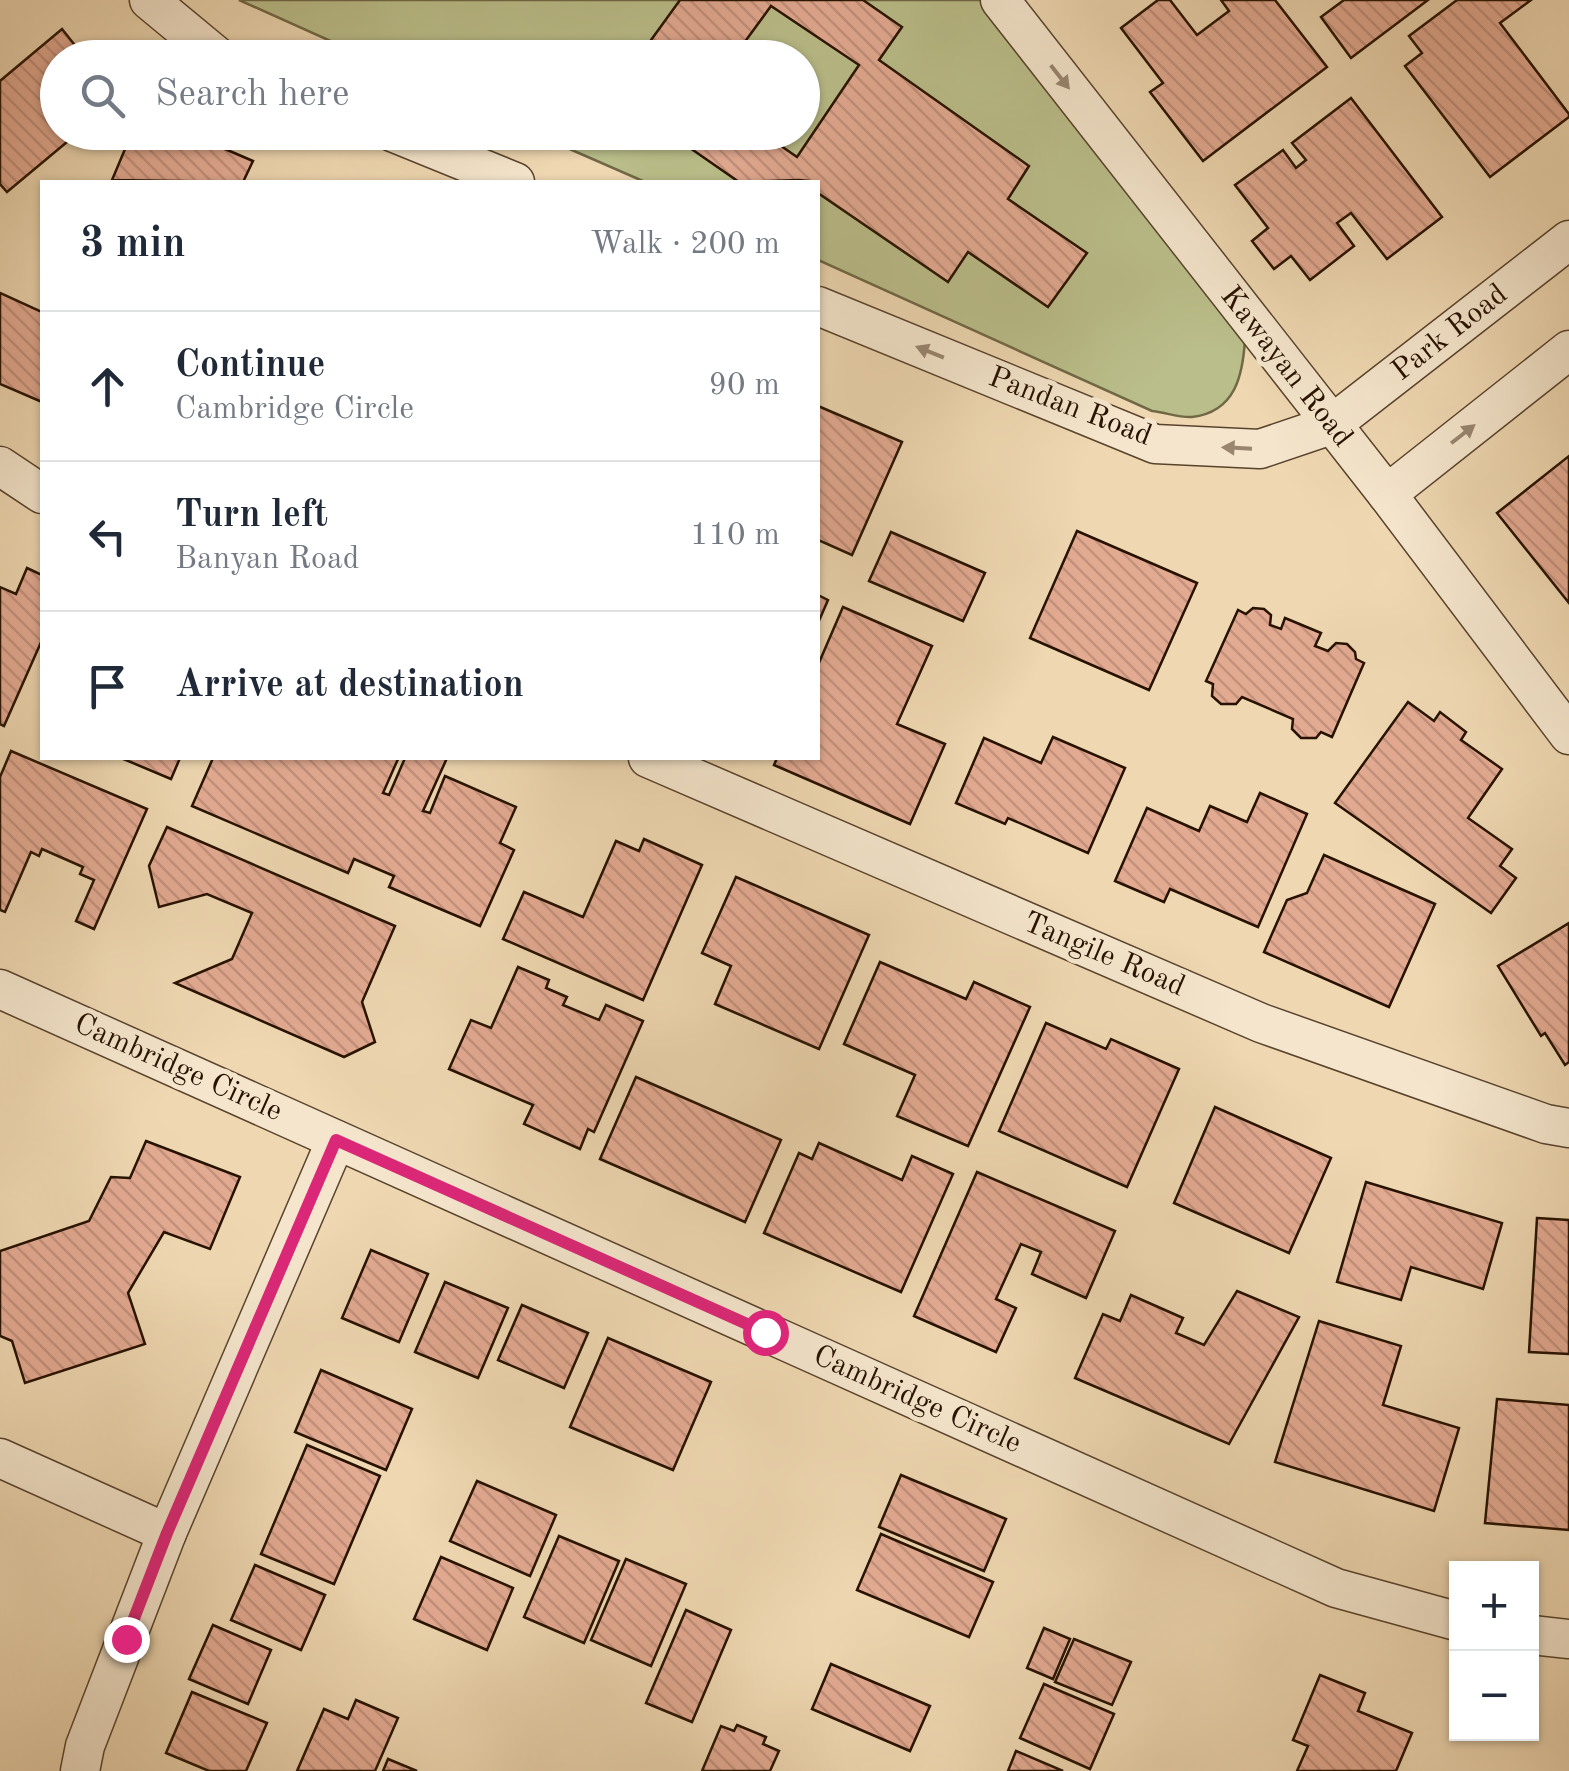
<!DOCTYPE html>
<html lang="en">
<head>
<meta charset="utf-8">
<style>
	:root { --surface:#fff; --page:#f2f2f3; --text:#1f2937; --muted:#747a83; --line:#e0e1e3 }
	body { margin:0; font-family:"Old Standard TT",serif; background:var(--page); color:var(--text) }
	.controls { position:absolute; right:30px; bottom:30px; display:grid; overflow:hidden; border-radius:0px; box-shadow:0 2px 8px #0004 }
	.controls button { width:90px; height:90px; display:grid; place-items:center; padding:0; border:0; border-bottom:2px solid var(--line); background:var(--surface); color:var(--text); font:50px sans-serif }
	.stop { position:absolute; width:30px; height:30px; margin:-22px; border:8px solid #db2777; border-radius:50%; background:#fff }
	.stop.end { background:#db2777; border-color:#fff; box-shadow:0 2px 10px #0008 }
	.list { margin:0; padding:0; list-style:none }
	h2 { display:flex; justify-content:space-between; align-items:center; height:130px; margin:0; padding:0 40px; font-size:42px }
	h2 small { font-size:32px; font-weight:400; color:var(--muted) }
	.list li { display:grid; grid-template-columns:65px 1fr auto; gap:30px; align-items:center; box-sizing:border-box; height:150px; padding:0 40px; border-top:2px solid var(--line) }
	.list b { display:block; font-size:38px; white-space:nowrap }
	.list p { margin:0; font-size:32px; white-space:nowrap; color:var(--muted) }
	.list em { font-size:32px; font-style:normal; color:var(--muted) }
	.icon { flex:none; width:55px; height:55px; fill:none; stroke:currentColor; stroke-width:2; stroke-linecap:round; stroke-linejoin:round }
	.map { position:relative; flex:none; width:1569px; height:1771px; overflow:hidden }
	.search { position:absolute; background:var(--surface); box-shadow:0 2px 8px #0004; left:40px; top:40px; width:780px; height:110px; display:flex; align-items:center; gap:25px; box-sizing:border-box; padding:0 35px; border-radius:55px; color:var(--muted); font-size:38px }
	.panel { position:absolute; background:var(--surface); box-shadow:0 2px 8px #0004; left:40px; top:180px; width:780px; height:580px; border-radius:0px }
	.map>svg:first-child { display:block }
	.green { fill:#babe8a; stroke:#706845; stroke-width:2.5 }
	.building { fill:url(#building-back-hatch); stroke:#271200; stroke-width:2.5 }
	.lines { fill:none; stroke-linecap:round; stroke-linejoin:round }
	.minor-casing { stroke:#59432c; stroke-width:41 }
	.minor { stroke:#f4e5cc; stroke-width:38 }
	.oneway { fill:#988670 }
	.route { stroke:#db2777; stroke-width:12 }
	.labels { text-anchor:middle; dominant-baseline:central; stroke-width:10; stroke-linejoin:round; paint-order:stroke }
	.street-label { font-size:30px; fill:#271200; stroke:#f4e5cc }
</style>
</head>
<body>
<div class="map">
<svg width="1569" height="1771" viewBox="0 0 1569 1771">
	<defs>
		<pattern id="building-back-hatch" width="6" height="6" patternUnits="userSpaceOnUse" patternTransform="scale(2.5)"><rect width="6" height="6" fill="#e3aa92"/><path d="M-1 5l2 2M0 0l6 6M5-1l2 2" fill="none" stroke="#c3917c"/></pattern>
	</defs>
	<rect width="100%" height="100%" fill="#eed7b1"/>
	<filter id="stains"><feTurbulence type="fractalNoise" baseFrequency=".002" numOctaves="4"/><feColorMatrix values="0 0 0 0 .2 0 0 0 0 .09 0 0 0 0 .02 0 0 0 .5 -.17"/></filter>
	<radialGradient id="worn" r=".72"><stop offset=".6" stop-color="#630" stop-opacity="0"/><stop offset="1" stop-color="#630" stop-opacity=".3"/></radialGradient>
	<!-- green -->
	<path class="green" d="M239 0H982L1245 339C1243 374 1236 412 1192 417 1180 418 1164 412 1152 411L818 260V182H645L533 133 802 132V58L366 57Z"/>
	<!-- building -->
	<g class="building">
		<path d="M680 0H863L902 27 879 60 1029 166 1008 199 1087 253 1048 307 968 252 948 282 818 193V182L799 180 739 182 667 132H761L797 157 859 65 771 6 733 58H638Z"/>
		<path d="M1158 0H1170L1197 35 1229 11 1221 0H1275L1327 67 1203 161 1150 92 1163 83 1121 28Z"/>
		<path d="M1344 0H1428L1351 58 1321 17Z"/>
		<path d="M1457 0H1531L1500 23 1569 114V117L1490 177 1405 66 1422 53 1409 36Z"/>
		<path d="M62 29 85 58H58V132H79L7 192 0 184V81Z"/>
		<path d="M1351 98 1442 217 1387 259 1351 213 1337 223 1354 246 1310 280 1291 256 1274 269 1252 241 1268 228 1235 185 1283 150 1296 168 1306 160 1292 143Z"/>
		<path d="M147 132H217L223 135 218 146 253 161 243 182 112 180 128 142 140 148Z"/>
		<path d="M0 293 42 312V402L0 384Z"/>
		<path d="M818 406 902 442 852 555 818 540Z"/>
		<path d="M1569 456V603L1497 513Z"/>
		<path d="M1077 531 1197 583 1149 690 1030 638Z"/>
		<path d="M891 532 985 573 963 621 869 581Z"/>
		<path d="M27 568 42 575V640L4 726 0 724V587L16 594Z"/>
		<path d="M818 595 828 600 818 623Z"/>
		<path d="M843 607 932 646 897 724 945 744 910 824 774 765 777 758H818V665Z"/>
		<path d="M1253 608 1264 609 1271 615 1270 625 1281 629 1285 618 1321 633 1315 646 1328 651 1336 643 1347 644 1355 652 1356 659 1364 663 1332 737 1321 732 1316 738H1301L1292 729 1293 719 1242 697 1236 704H1221L1212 696 1213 684 1206 681 1238 610 1246 614Z"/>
		<path d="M1408 702 1434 721 1440 712 1466 732 1461 740 1502 769 1468 818 1512 849 1500 866 1516 878 1491 913 1335 803Z"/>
		<path d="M1053 737 1125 768 1088 853 1008 818 1005 824 956 803 984 738 1041 763Z"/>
		<path d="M11 751 147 809 94 929 76 921 94 880 80 874 83 867 42 849 39 856 31 852 5 912 0 910V777Z"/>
		<path d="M121 758H180L171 779Z"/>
		<path d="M213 758H396L398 759 383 793 389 795 405 758H447L423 811 430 813 445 776 516 807 500 843 514 850 480 926 389 887 394 876 354 859 348 873 192 806Z"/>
		<path d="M1260 793 1307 814 1258 927 1170 889 1164 902 1115 881 1147 808 1199 831 1210 806 1247 822Z"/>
		<path d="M167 827 395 926 362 1002 375 1042 344 1057 175 983 232 959 252 913 207 894 159 907 149 866Z"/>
		<path d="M644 839 702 865 643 1000 503 939 524 892 583 917 616 841 639 851Z"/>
		<path d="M1324 855 1435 904 1389 1007 1264 952 1287 900 1307 893Z"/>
		<path d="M736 877 869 935 819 1049 715 1004 731 966 702 953Z"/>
		<path d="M1569 923V1062L1565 1065 1545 1033 1541 1036 1498 966Z"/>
		<path d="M880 962 966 999 974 982 1030 1007 968 1146 897 1116 915 1075 844 1044Z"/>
		<path d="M518 967 549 980 546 988 567 997 563 1005 599 1020 606 1005 643 1021 594 1132 588 1129 580 1149 524 1124 533 1105 449 1069 471 1020 491 1028Z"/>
		<path d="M1046 1023 1106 1049 1111 1039 1179 1069 1127 1187 999 1131Z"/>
		<path d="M636 1077 781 1140 745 1222 600 1159Z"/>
		<path d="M1215 1107 1331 1158 1289 1253 1174 1203Z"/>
		<path d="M146 1141 240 1177 210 1249 164 1232 128 1293 145 1344 25 1383 12 1341 0 1336V1251L89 1221 111 1177 130 1178Z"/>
		<path d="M819 1143 902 1180 912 1156 953 1174 901 1292 764 1233 799 1153 812 1159Z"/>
		<path d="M977 1172 1115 1231 1086 1298 1032 1274 1041 1252 1021 1244 996 1299 1016 1308 996 1352 914 1316Z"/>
		<path d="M1366 1182 1502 1223 1483 1289 1411 1267 1401 1300 1337 1282Z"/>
		<path d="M1537 1218 1569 1220V1354L1529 1352Z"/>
		<path d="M371 1250 428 1274 399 1342 342 1318Z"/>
		<path d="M445 1282 508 1308 478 1378 415 1352Z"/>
		<path d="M1237 1291 1299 1317 1229 1444 1075 1378 1103 1314 1120 1321 1131 1295 1183 1318 1176 1333 1204 1345Z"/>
		<path d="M522 1305 588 1333 564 1388 498 1360Z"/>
		<path d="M1319 1321 1401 1346 1383 1405 1459 1428 1434 1511 1275 1462Z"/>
		<path d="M608 1338 711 1382 673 1470 570 1427Z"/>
		<path d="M321 1370 412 1409 386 1470 295 1432Z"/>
		<path d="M1497 1399 1569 1405V1530L1485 1523Z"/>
		<path d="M307 1445 380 1476 334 1584 261 1554Z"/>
		<path d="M901 1475 1006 1519 984 1571 879 1527Z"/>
		<path d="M477 1481 556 1515 530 1576 450 1541Z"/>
		<path d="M881 1534 993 1582 969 1637 857 1590Z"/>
		<path d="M559 1536 619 1561 584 1643 524 1617Z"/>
		<path d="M441 1557 513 1588 487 1650 414 1619Z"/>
		<path d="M626 1559 686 1584 651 1666 591 1640Z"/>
		<path d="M255 1565 325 1595 301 1650 231 1620Z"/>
		<path d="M686 1610 731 1630 692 1722 646 1703Z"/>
		<path d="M213 1625 271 1650 248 1704 189 1679Z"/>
		<path d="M1044 1628 1070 1639 1053 1679 1027 1668Z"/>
		<path d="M1074 1639 1131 1662 1112 1705 1055 1682Z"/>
		<path d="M831 1664 930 1706 910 1751 812 1709Z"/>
		<path d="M1320 1675 1365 1693 1358 1711 1412 1733 1396 1771H1297L1308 1746 1293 1740Z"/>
		<path d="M1044 1684 1114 1714 1090 1769 1020 1738Z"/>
		<path d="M192 1692 267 1723 246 1771H209L166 1753Z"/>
		<path d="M356 1700 398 1718 375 1771H297L324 1709 348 1719Z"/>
		<path d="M737 1725 766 1737 763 1744 779 1751 770 1771H702L721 1726 734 1731Z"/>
		<path d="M1016 1751 1063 1771H1008Z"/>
		<path d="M388 1759 417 1771H383Z"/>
	</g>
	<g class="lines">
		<!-- minor casing -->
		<g class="minor-casing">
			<g id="minor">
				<path d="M149 0 219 58"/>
				<path d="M1000 0 1387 494 1569 735"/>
				<path d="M392 132 515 182"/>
				<path d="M818 306 1155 444 1260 449 1331 425 1569 240"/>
				<path d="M0 466 42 494"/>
				<path d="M1387 494 1569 350"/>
				<path d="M648 758 1261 1023 1546 1124 1569 1128"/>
				<path d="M0 989 1336 1588 1456 1621"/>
				<path d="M0 1458 167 1533"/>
				<path d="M1532 1635 1569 1639"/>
				<path d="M80 1771 85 1746 167 1533 336 1140"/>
			</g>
		</g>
		<!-- minor -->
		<use href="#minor" class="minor"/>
	</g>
	<!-- one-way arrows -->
	<defs><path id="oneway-solid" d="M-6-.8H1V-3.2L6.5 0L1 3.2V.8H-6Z" transform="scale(2.5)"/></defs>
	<g class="oneway">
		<use href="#oneway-solid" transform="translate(1060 77) rotate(52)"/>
		<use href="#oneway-solid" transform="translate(930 352) rotate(-158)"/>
		<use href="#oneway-solid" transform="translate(1463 434) rotate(-38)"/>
		<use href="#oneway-solid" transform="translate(1237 448) rotate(-177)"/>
	</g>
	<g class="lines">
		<!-- route -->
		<path class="route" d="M126 1639 167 1533 336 1140 765 1332"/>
	</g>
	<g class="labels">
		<!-- street labels -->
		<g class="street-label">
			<text transform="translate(1450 333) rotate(-38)">Park Road</text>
			<text transform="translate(1286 367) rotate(52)">Kawayan Road</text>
			<text transform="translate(1070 407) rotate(21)">Pandan Road</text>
			<text transform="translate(1104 955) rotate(23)">Tangile Road</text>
			<text transform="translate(178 1068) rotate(24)">Cambridge Circle</text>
			<text transform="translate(917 1400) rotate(24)">Cambridge Circle</text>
		</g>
	</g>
	<rect width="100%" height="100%" filter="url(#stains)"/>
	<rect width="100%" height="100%" fill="url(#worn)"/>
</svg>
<div class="controls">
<button>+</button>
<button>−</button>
</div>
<div class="stop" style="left:765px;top:1332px"></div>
<div class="stop end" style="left:126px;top:1639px"></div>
<div class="search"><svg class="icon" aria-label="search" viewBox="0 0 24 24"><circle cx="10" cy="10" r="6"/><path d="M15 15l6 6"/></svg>Search here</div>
<section class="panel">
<h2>3 min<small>Walk · 200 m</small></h2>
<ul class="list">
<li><svg class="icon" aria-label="ahead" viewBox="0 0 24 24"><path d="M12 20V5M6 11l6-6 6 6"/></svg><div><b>Continue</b><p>Cambridge Circle</p></div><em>90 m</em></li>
<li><svg class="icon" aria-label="left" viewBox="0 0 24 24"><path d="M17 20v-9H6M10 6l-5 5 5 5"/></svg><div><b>Turn left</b><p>Banyan Road</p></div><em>110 m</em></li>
<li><svg class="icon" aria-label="arrive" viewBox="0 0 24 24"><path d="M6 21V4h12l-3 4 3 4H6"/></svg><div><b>Arrive at destination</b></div></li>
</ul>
</section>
</div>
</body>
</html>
